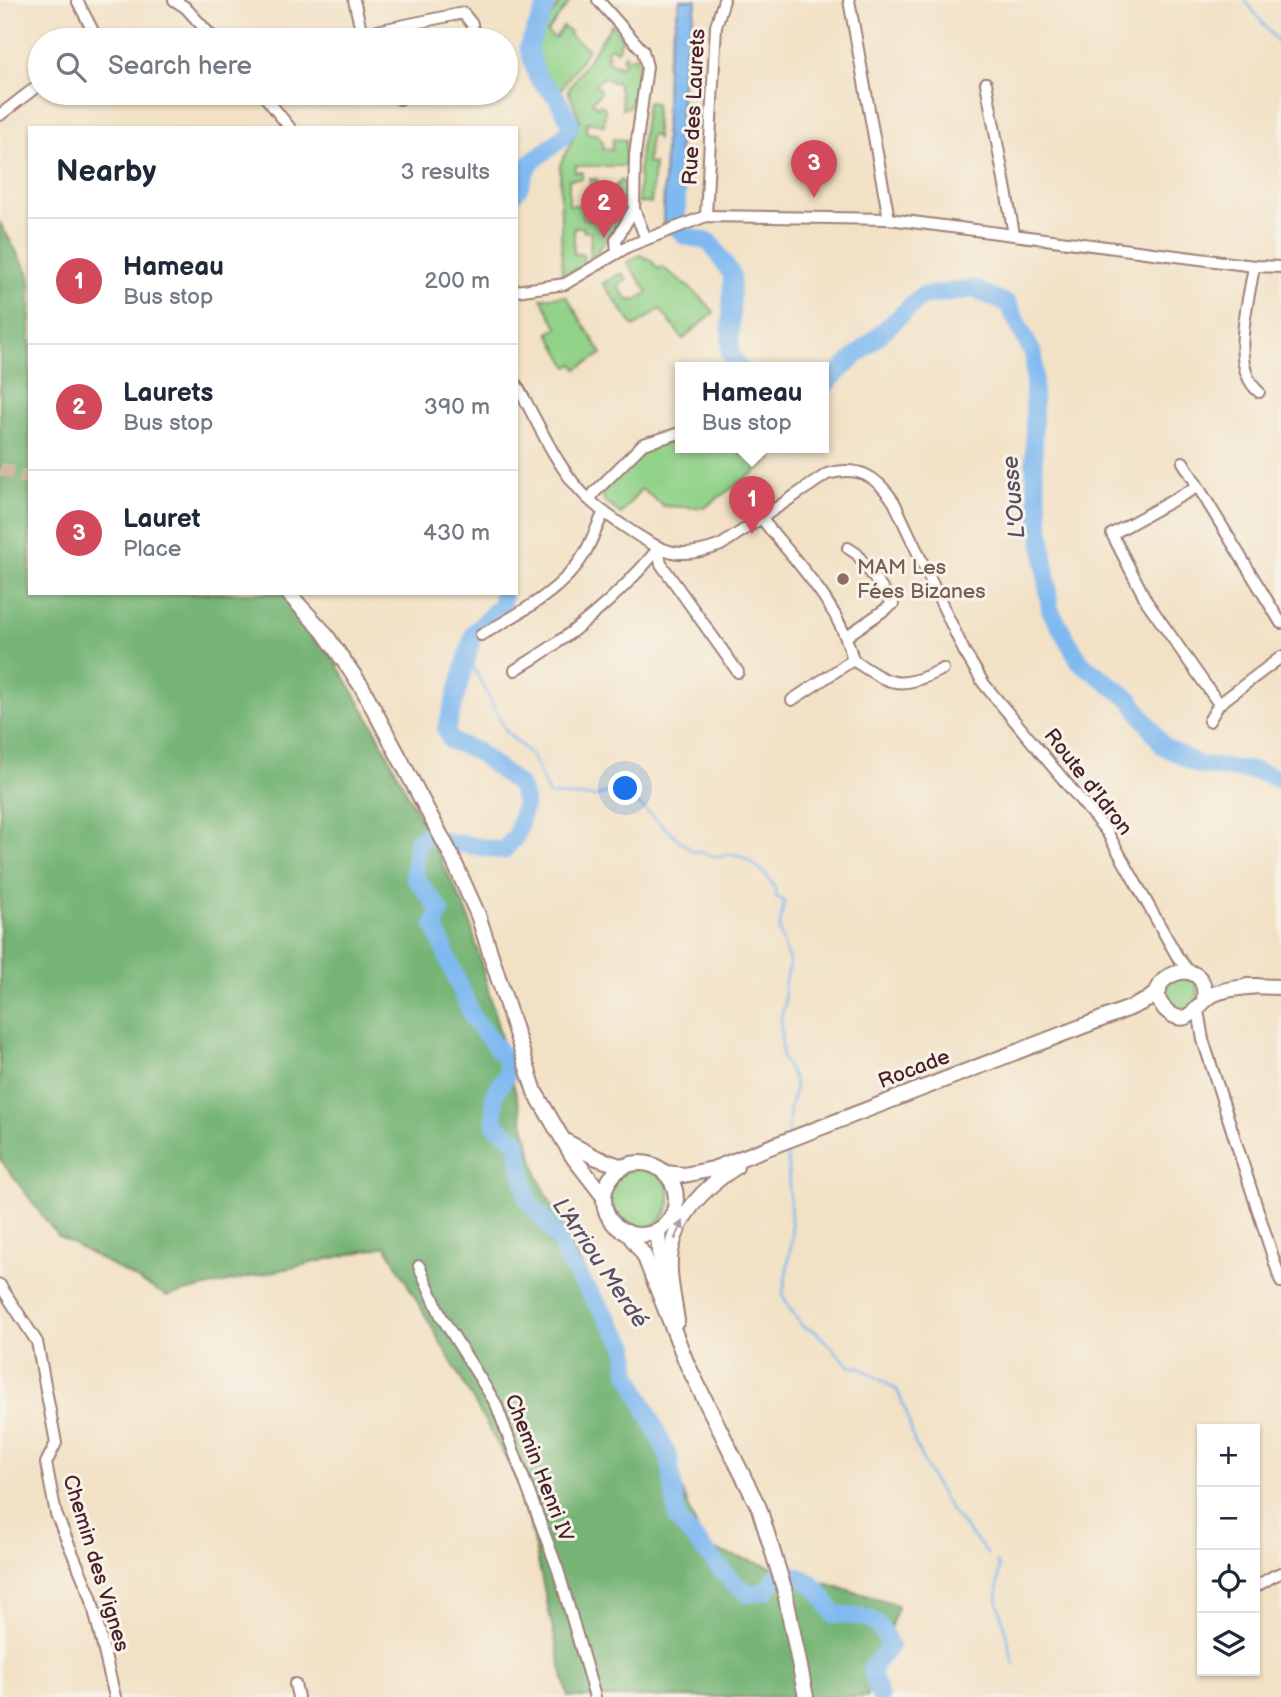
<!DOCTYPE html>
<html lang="en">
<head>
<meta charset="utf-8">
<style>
	:root { --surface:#fff; --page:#f2f2f3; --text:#1f2937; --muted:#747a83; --line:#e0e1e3; --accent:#d1495b }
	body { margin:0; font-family:"Balsamiq Sans",sans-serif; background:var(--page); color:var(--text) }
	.controls { position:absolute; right:21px; bottom:21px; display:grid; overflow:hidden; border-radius:0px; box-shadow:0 2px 5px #0004 }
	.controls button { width:63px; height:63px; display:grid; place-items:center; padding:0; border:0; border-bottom:2px solid var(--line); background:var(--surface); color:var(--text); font:35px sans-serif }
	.you { position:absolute; left:626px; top:789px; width:24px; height:24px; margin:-18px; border:5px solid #fff; border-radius:50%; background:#1a73e8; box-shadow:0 0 0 10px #1a73e833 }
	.badge { display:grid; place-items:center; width:46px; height:46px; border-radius:50%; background:var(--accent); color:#fff; font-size:23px; font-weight:700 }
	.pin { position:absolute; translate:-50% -58px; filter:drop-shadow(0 2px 4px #0008) }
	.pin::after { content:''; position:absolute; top:37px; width:24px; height:21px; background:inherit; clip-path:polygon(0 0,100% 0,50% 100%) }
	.popup { position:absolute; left:675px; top:362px; width:154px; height:91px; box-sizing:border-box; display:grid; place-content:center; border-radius:0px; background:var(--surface); filter:drop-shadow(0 2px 5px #0005); font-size:23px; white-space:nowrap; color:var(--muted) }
	.popup b { font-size:26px; color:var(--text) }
	.popup::after { content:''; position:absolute; left:50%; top:100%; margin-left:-14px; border:14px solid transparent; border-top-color:var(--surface) }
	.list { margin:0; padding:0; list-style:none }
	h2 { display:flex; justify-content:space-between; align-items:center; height:91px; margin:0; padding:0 28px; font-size:30px }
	h2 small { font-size:23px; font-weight:400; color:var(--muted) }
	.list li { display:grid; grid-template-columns:46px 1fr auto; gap:21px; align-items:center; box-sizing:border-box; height:126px; padding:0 28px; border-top:2px solid var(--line) }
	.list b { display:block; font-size:26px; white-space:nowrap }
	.list p { margin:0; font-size:23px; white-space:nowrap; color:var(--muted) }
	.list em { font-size:23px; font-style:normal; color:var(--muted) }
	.icon { flex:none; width:38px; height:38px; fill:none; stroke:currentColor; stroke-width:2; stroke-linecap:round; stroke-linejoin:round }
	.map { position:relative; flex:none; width:1281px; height:1697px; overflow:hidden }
	.search { position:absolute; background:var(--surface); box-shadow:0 2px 5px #0004; left:28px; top:28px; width:490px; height:77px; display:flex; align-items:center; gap:18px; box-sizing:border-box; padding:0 24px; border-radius:38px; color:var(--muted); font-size:26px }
	.panel { position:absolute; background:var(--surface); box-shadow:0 2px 5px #0004; left:28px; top:126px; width:490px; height:469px; border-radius:0px }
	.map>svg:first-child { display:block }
	.green { fill:#91d289; stroke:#6e785a; stroke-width:2 }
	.forest { fill:#74b475; stroke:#5f6a50; stroke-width:2 }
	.water { fill:#7fb9f0; stroke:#646c8e; stroke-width:2 }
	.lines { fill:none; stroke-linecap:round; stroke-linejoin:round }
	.stream { stroke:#7fb9f0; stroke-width:2.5 }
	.river { stroke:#7fb9f0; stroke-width:18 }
	.major-tunnel { stroke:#d0baa6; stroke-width:14; stroke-dasharray:14 7; stroke-linecap:butt }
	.minor-casing { stroke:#9e8078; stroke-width:14 }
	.major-casing { stroke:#9e8078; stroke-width:18 }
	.minor { stroke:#fff; stroke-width:10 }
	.major { stroke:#fff; stroke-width:14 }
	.oneway { fill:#ae9aa0 }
	.education-dot { fill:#8d6e63; stroke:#f7f3e8; stroke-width:2.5 }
	.labels { text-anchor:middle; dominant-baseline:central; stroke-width:6; stroke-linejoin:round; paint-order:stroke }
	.street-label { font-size:21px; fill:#4a1f2b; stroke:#f7f3e8 }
	.education-label { font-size:21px; fill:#785e54; stroke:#f7f3e8; text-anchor:start }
	.water-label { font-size:23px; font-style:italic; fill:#5a4d66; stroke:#f7f3e8 }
</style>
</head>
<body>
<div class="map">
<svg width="1281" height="1697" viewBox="0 0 1281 1697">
	<rect width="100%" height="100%" fill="#f7f3e8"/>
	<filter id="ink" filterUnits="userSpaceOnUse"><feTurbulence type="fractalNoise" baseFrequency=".0143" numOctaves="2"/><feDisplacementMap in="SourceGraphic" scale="14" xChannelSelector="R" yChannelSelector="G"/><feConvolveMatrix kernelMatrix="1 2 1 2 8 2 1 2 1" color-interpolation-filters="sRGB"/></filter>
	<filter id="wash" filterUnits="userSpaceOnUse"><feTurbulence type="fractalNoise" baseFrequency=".00686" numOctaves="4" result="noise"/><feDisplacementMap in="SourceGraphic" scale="28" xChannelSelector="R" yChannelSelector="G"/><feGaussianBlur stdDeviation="1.57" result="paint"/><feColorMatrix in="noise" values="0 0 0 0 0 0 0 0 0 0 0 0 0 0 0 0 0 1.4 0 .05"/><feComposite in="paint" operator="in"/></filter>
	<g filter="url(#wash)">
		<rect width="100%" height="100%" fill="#f2e1c5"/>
		<!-- green -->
		<g class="green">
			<path d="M563 0H571L547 33 555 38 563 27 570 32 569 35 588 49 560 91C554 85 545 78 541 71 527 44 548 20 563 0Z"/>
			<path d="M612 24 623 40 618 44 620 48 616 51 612 47 606 51 609 55 606 57 613 66 616 64 619 67 625 62 622 58 625 54 629 59 635 56C644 70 634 91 630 106L622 109C623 100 619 92 618 83L610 81 604 77 594 85 600 89V93L592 102 597 107 600 104 605 108 604 125 587 122 586 133 597 134 603 142 602 149 612 150 613 139 626 140 625 166H576L575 172H582V179H569V205H583V218L590 219V179H597L599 186 598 188 605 195V200L601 204 609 212 617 205V191L614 188 621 180C640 205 606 241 590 259L591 232H584L583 227H574V254H583L584 266 562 276 560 165 575 135 580 120 568 90Z"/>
			<path d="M647 102 655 103 657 140 656 136H650L647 163 654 164 651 203H638L640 154Z"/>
			<path d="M640 255 651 260 658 269 662 267C680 281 700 294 714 312L683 339 660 309 634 327 603 283 622 273 627 280 618 286 629 301 633 299 635 301 648 292 627 262Z"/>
			<path d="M566 296 602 354 577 369 574 364 568 367 549 333 558 328 541 298Z"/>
			<path d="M680 440V448H736L742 456 752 448H765L773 459 704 508 664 506 641 489 621 514 604 501 602 491 647 447Z"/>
			<path d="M1175 976 1196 982 1198 999C1182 1016 1166 1012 1164 988Z"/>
			<circle cx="640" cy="1198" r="30"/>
		</g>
		<!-- forest -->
		<path class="forest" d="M0 223 30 275V593H294L373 725 468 914 538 1177 642 1387 704 1547 898 1605 867 1697H568L521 1485 386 1246 167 1296 57 1235 0 1159Z"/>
		<!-- water -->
		<path class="water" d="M680 0H697L683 63 677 195 685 217 663 226 667 62Z"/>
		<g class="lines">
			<!-- stream -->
			<g class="stream">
				<path d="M1245 0 1281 47"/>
				<path d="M468 656 506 731 532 756 549 795 595 797 606 793 634 800 692 851C704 851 710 856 719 857 723 857 726 854 730 854 747 854 777 880 776 897L784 901 779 930 790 965 784 984 785 1004 781 1016 782 1057 794 1079 795 1090 790 1108 788 1133"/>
				<path d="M787 1150 792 1238 783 1294 787 1304 802 1326 816 1332 851 1367H860L897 1390 906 1411 915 1444 931 1477 951 1511 988 1554"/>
				<path d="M996 1562 999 1566 997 1598 1014 1664"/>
			</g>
			<!-- river -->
			<g class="river">
				<path d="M677 163V228L685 236 710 242 732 275 730 353 739 368"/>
				<path d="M516 192C523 184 524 170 531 163 544 150 565 141 571 124L557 98 537 77 528 47 549 0"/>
				<path d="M824 385 922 296 974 289 1008 304 1034 356V467L1050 610 1080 662 1131 700 1163 746 1199 765 1256 771 1281 780"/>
				<path d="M503 593 502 604 474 633 446 730 451 741 476 751 519 785 525 802 517 835 503 851 423 837 417 841 414 876 441 911 434 925 473 1018 507 1061 508 1073 494 1095 495 1125 517 1141 528 1200 559 1239 567 1260 627 1346 628 1371 669 1458 678 1520 733 1583 750 1594 766 1591 778 1575C811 1573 818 1589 834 1614 867 1617 876 1613 890 1646L871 1669 880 1697"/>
			</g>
		</g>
	</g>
	<g filter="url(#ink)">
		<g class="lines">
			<!-- major-tunnel -->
			<path class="major-tunnel" d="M0 469 30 478"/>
			<!-- minor casing -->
			<g class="minor-casing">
				<g id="minor">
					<path d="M77 0 93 31 92 40"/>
					<path d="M174 0 185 7 215 40"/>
					<path d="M598 0 643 51 647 67 635 155 634 209 646 239"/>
					<path d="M849 0 889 219"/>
					<path d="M362 34 463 13 472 24 475 40"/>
					<path d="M327 40 362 34 354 0"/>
					<path d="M986 83 1014 234"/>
					<path d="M262 93 290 128"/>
					<path d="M400 99 404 93"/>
					<path d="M0 115 40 84"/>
					<path d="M706 216 716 26 724 0"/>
					<path d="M617 253 616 240 634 209"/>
					<path d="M1254 266C1249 302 1228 366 1259 392"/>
					<path d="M516 291 565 284 629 246 706 216 889 219 1254 266 1281 267"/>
					<path d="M516 384C535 416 550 453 573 482 589 503 610 517 631 531 666 554 681 560 721 545L827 474C858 465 877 476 894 502L964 651 984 684 1107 832 1177 956 1189 972"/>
					<path d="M1183 462 1281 623"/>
					<path d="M1197 487 1112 534 1147 602 1219 704"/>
					<path d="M590 500 594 493 643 444 680 433"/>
					<path d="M761 518C796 562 840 605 853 660 892 686 899 690 943 669"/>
					<path d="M658 549 661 564 738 672"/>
					<path d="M481 635C518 614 563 591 585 553 592 540 597 526 604 512"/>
					<path d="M847 636 893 604 857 554 848 548"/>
					<path d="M515 670C570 638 618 597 658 549"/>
					<path d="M792 700 853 660"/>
					<path d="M1209 721 1219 704 1281 657"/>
					<path d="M1198 1010 1203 1040 1281 1282"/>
					<path d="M419 1266 441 1316 496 1404 558 1570 595 1697"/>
					<path d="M0 1285 37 1342 56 1443 46 1463 56 1514 91 1597 115 1697"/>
					<path d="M1255 1586C1265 1583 1270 1576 1281 1573"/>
					<path d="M295 1684 298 1697"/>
				</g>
			</g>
			<!-- major casing -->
			<g class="major-casing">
				<g id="major">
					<path d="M288 593 323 631 362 687 450 853 478 915 535 1092 573 1157 604 1197"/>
					<path d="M1247 986 1281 987"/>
					<path d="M1204 1001C1211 947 1132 979 1166 1010 1189 1032 1198 1001 1214 994 1227 988 1243 988 1256 986"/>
					<path d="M565 1141 597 1158 623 1167"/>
					<circle cx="640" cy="1199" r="36"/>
					<path d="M666 1173 684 1175 713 1169 1130 1008 1147 1000 1159 991"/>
					<path d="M658 1230 659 1252 665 1282"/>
					<path d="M627 1232 644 1255 687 1364 759 1508 784 1588 806 1697"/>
					<path d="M677 1321C674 1298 667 1273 671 1251 678 1214 706 1186 736 1167"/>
				</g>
			</g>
			<!-- minor -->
			<use href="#minor" class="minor"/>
			<!-- major -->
			<use href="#major" class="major"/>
		</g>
		<!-- one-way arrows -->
		<defs><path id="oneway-solid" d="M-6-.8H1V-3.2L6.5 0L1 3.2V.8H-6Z" transform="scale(1.75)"/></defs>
		<use class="oneway" href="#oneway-solid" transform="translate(679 1230) rotate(-66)"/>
	</g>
	<!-- markers -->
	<circle class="education-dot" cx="843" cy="579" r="7"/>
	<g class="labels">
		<!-- street labels -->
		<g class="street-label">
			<text transform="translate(694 107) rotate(-87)">Rue des Laurets</text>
			<text transform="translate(1088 782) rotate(52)">Route d'Idron</text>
			<text transform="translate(914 1069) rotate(-21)">Rocade</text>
			<text transform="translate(539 1468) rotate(69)">Chemin Henri IV</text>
			<text transform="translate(96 1563) rotate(73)">Chemin des Vignes</text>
		</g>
		<!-- education labels -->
		<g class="education-label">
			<text x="857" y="567">MAM Les<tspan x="857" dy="24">Fées Bizanes</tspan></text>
		</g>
		<!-- water labels -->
		<g class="water-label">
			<text transform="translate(1014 497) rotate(-95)">L'Ousse</text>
			<text transform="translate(600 1263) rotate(56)">L'Arriou Merdé</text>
		</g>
	</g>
</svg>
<div class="controls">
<button>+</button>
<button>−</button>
<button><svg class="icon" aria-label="locate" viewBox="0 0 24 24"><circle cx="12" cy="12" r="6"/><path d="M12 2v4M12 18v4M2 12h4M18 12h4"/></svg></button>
<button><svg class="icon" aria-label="layers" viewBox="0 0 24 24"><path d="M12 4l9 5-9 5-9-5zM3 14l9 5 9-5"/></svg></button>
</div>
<div class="you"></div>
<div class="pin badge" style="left:752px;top:534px">1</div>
<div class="popup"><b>Hameau</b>Bus stop</div>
<div class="pin badge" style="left:604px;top:238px">2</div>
<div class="pin badge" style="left:814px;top:198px">3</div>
<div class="search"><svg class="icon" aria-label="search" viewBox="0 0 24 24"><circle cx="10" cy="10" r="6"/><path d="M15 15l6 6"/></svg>Search here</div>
<section class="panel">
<h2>Nearby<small>3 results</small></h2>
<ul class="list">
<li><span class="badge">1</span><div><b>Hameau</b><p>Bus stop</p></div><em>200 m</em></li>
<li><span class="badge">2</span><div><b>Laurets</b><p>Bus stop</p></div><em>390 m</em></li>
<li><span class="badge">3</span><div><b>Lauret</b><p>Place</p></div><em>430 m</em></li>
</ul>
</section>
</div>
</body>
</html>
